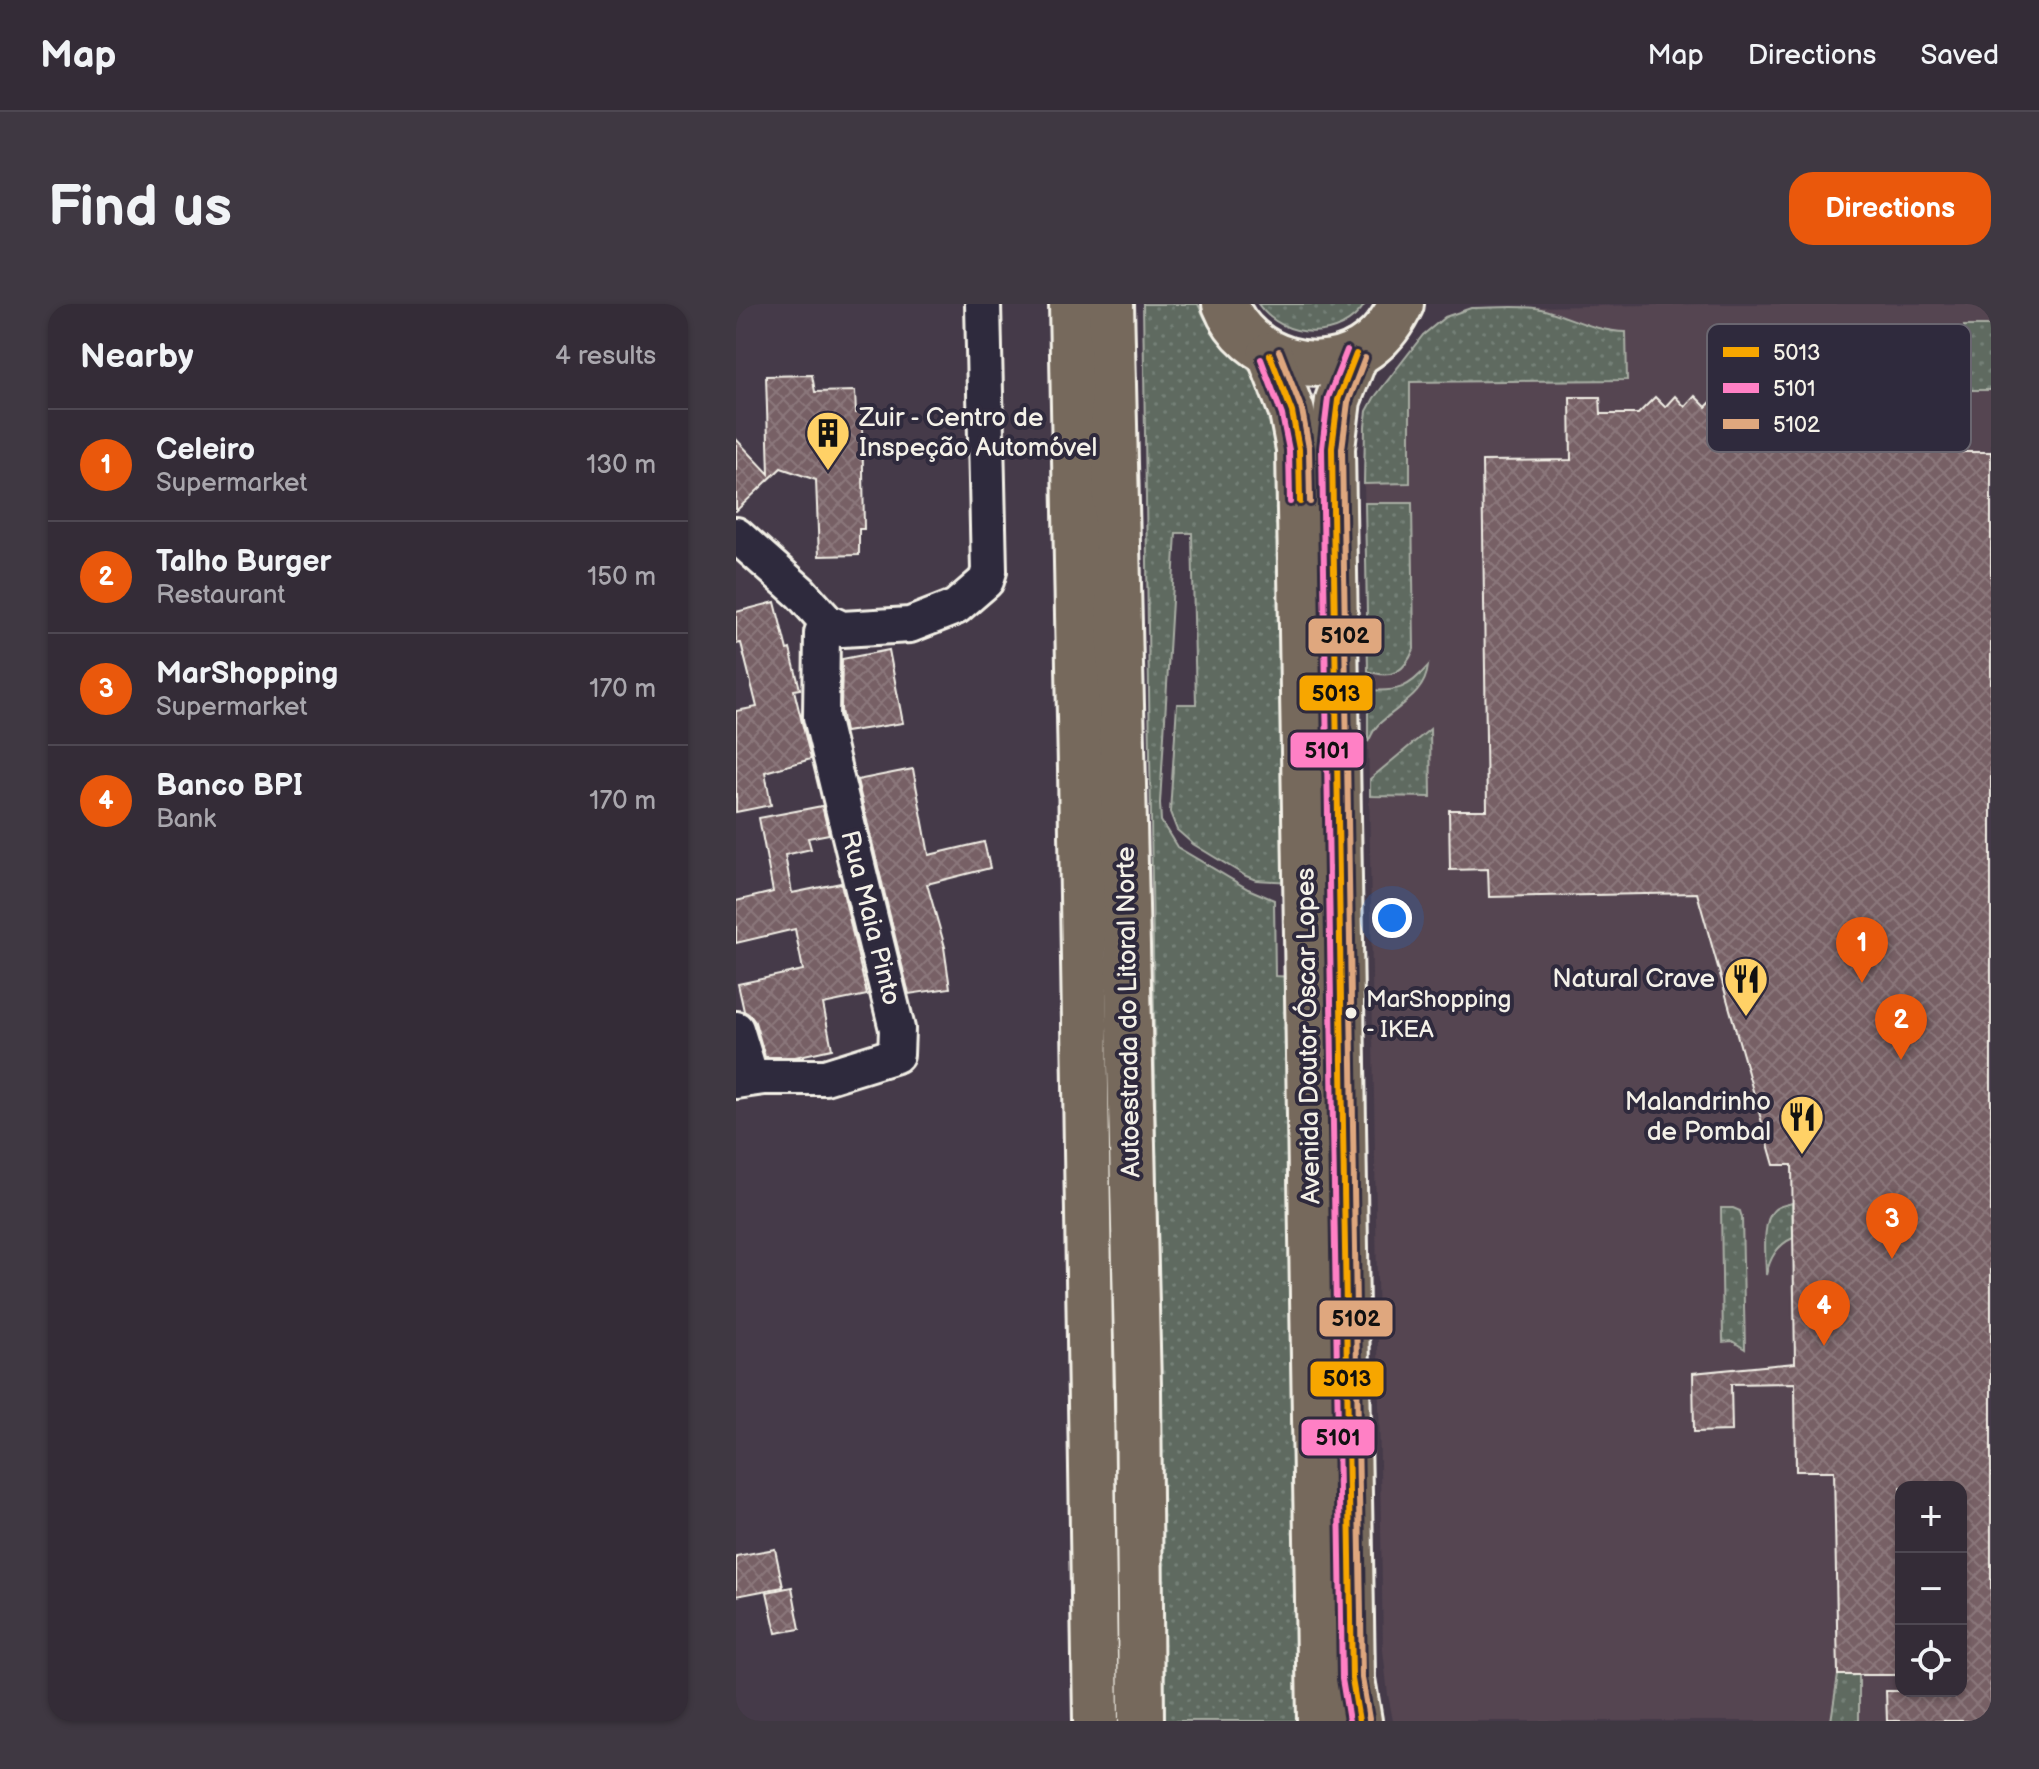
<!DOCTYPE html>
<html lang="en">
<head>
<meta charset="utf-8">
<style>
	:root { --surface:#342c37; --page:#3f3842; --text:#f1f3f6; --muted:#a9a7ad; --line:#4e4852; --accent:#ea580c }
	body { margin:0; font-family:"Balsamiq Sans",sans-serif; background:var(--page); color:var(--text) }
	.controls { position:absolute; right:24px; bottom:24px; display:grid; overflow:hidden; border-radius:16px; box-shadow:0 2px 6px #0004 }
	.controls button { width:72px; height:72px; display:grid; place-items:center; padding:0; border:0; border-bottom:2px solid var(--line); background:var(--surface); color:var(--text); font:40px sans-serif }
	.you { position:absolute; left:656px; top:614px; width:28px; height:28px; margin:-20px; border:6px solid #fff; border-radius:50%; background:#1a73e8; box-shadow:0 0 0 12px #1a73e833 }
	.badge { display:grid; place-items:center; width:52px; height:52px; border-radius:50%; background:var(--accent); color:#fff; font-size:26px; font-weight:700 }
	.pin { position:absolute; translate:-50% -66px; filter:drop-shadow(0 2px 4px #0008) }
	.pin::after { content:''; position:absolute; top:42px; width:28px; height:24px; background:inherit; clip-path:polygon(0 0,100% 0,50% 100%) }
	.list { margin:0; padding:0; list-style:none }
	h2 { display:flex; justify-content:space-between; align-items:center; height:104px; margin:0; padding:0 32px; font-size:34px }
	h2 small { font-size:26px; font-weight:400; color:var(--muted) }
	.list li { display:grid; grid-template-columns:52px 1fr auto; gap:24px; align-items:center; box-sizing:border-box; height:112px; padding:0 32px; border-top:2px solid var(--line) }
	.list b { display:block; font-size:30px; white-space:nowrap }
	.list p { margin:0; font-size:26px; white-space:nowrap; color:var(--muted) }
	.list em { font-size:26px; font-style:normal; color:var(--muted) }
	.icon { flex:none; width:44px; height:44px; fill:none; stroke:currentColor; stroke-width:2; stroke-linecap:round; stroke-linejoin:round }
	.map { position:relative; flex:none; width:1255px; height:1417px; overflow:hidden; border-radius:24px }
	header { display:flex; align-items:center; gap:48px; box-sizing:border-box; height:112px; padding:0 40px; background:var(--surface); border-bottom:2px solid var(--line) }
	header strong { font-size:38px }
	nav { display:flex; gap:44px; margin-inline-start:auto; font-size:28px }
	.intro { display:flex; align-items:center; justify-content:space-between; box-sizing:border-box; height:192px; padding:0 48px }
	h1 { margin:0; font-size:56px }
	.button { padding:20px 36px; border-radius:24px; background:var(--accent); color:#fff; font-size:28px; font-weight:700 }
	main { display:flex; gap:48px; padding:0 48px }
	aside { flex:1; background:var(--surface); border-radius:24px; box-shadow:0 2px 6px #0004 }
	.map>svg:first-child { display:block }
	.built { fill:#544551; fill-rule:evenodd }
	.grass { fill:url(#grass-dots); stroke:#a9aea4; stroke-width:2 }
	.building { fill:url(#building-cross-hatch); stroke:#f4f1e8; stroke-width:2 }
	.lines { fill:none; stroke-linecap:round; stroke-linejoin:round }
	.minor-casing { stroke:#f4f1e8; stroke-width:40 }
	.major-casing { stroke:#f4f1e8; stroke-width:50 }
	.highway-casing { stroke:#f4f1e8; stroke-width:50 }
	.minor { stroke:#2f2a3d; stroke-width:34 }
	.major { stroke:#76695c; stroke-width:44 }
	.highway { stroke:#76695c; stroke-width:44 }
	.bus-1-casing { stroke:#2f2a3d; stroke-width:12 }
	.bus-2-casing { stroke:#2f2a3d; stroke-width:12 }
	.bus-3-casing { stroke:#2f2a3d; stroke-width:12 }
	.bus-1 { stroke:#f7a600; stroke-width:6 }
	.bus-2 { stroke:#ff80c5; stroke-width:6 }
	.bus-3 { stroke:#dfa77e; stroke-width:6 }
	.bus-dot { fill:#f4f1e8; stroke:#2f2a3d; stroke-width:3 }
	.labels { text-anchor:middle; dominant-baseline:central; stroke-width:8; stroke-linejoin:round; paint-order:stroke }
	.bus-label { font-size:24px; fill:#f4f1e8; stroke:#2f2a3d; text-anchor:start }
	.poi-label { font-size:26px; fill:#f4f1e8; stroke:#2f2a3d; text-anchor:end }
	.street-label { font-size:26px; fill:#f4f1e8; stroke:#2f2a3d }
	.key { fill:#2f2a3d; stroke:#6a6670; stroke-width:2 }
	.key-label { font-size:22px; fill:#f4f1e8 }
	.line-badge { stroke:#2f2a3d; stroke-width:3 }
	.pale-badge-label { font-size:22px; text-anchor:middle; font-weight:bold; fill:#111 }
</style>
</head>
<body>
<header>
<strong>Map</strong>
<nav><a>Map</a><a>Directions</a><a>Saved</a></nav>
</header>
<div class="intro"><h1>Find us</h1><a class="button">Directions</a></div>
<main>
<aside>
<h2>Nearby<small>4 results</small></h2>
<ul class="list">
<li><span class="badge">1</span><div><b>Celeiro</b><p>Supermarket</p></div><em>130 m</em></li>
<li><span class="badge">2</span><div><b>Talho Burger</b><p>Restaurant</p></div><em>150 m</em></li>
<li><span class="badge">3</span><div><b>MarShopping</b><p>Supermarket</p></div><em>170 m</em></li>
<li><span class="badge">4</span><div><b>Banco BPI</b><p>Bank</p></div><em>170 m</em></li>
</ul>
</aside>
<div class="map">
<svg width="1255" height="1417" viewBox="0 0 1255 1417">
	<defs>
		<pattern id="grass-dots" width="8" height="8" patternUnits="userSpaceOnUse" patternTransform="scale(2)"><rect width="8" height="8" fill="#5e6b61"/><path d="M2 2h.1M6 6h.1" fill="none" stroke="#768178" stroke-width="1.8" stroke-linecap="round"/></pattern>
		<pattern id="building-cross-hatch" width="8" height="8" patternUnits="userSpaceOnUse" patternTransform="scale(2)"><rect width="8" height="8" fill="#776065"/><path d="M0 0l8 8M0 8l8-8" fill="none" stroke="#8b777b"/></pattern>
	</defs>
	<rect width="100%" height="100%" fill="#453a49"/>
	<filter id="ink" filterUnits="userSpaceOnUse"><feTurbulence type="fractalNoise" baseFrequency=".0125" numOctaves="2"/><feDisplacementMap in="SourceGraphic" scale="16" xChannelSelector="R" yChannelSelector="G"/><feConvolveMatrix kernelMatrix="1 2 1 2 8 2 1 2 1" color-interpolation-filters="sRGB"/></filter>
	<g filter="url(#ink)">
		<!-- built -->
		<path class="built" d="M970 0H1255V1417H657L652 1391 647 1346 628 180 629 122 631 107 638 94 687 31 709 13 735 4ZM1165 1183H1225V1387H1165Z"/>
		<!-- grass -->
		<g class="grass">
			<path d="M407 0H462C469 16 477 31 489 43 507 61 525 74 539 95L556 578 520 576 510 572 457 540 441 526 434 508 441 400H460L456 229H440L424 499 425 517 441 543 512 585 538 596 539 672 558 673 570 1417H429Z"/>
			<path d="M522 0H629C605 38 547 36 522 0Z"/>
			<path d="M735 4C754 4 787 1 805 5 833 12 859 28 890 28L891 76 674 78V179L628 180 629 122 631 107 638 94 687 31 709 13Z"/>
			<path d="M1228 22H1255V86H1231Z"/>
			<path d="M629 199H676L678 345C669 367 656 376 632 367Z"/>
			<path d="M692 362C689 392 661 402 642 421 638 425 635 432 632 438V386C661 388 672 385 692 362Z"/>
			<path d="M694 425 695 493 634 492V475Z"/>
			<path d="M1056 899 1057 934C1041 941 1034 954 1030 971 1030 954 1025 918 1038 906 1043 901 1050 901 1056 899Z"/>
			<path d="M985 904H997L1004 907 1006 914 1009 1045 996 1037 987 1038Z"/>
			<path d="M1102 1371H1123V1417H1095Z"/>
		</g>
		<!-- building -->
		<g class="building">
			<path d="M1185 52H1214L1216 148H1255V1417H1151L1150 1387H1225V1183H1165V1371H1102L1098 1167H1060L1059 1079 995 1080 996 1127 958 1128 957 1069 1059 1059 1056 861H1038L961 589 753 593 752 565 714 566 713 506H751L746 157 835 156 834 93H864L865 110H902L919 93 929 103 939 92 949 103 959 92 970 103 981 92 991 102 1001 92 1012 102 1022 91 1032 101 1042 91 1067 116V67L1185 65Z"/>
			<path d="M76 71 79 88 119 87 120 109H126L128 225H123V251L83 252 80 176 45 164 0 207V135L33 170 30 72Z"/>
			<path d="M39 298 51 346 54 345 64 385 58 386 75 455 29 468 35 501 0 508V407L21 403 5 339 0 340V308Z"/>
			<path d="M153 346 167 419 109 428 105 406 106 355Z"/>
			<path d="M177 465 193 551 248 538 254 564 191 580 209 643H208L214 684 173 690 121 476Z"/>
			<path d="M86 502 93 530 72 534 75 545 49 551 56 589 105 579 131 691 87 700 96 745 59 753H29L19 718 14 711 8 707 2 680 67 666 59 625 0 639V597L37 588 23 514Z"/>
			<path d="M39 1245 47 1283 0 1292V1252Z"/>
			<path d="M56 1283 64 1325 40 1329 31 1288Z"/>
		</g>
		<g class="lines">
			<!-- minor casing -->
			<g class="minor-casing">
				<g id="minor">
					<path d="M0 231 65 289 91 318 106 325 174 321 220 303 250 277 253 267 247 0"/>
					<path d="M0 725 15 774"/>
					<path d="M0 777 28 773H89L160 751 161 725 85 413 86 329 91 318"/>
				</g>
			</g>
			<!-- major casing -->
			<g class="major-casing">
				<g id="major">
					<path d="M489 0C511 57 587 79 635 40 649 29 658 15 665 0"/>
					<path d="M620 50 602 96 596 144 616 1375 623 1417"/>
					<path d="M534 51 556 108 563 145 584 1417"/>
				</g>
			</g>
			<!-- highway casing -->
			<g class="highway-casing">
				<g id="highway">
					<path d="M336 0 345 465 360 1417"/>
					<path d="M375 0 402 1082 405 1417"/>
				</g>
			</g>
			<!-- minor -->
			<use href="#minor" class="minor"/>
			<!-- major -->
			<use href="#major" class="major"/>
			<!-- highway -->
			<use href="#highway" class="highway"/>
			<!-- bus-1 casing -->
			<g class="bus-1-casing">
				<g id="bus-1">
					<path d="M620 50 602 96 596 144 616 1375 623 1417"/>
					<path d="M534 51 556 108 563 145 564 198"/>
				</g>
			</g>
			<!-- bus-2 casing -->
			<g class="bus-2-casing">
				<g id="bus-2">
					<path d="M611 46 592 94 586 144 606 1375 613 1417"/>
					<path d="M525 55 546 111 553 146 554 198"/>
				</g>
			</g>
			<!-- bus-3 casing -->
			<g class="bus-3-casing">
				<g id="bus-3">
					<path d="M543 47 566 106 573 144 574 198"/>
					<path d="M629 54 612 98 606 145 626 1374 633 1415"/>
				</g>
			</g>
			<!-- bus-1 -->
			<use href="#bus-1" class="bus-1"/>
			<!-- bus-2 -->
			<use href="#bus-2" class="bus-2"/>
			<!-- bus-3 -->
			<use href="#bus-3" class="bus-3"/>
		</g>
	</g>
	<!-- icons -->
	<defs>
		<g id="building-pin" transform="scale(2.3)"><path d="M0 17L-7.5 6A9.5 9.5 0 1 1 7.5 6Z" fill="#ffd166" stroke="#2f2a3d"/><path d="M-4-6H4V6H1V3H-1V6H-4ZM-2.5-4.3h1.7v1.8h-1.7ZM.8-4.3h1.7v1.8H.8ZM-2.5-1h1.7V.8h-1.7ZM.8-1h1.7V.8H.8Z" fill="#111"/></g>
		<g id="restaurant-pin" transform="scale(2.3)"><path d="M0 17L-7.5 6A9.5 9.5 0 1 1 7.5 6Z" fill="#ffd166" stroke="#2f2a3d"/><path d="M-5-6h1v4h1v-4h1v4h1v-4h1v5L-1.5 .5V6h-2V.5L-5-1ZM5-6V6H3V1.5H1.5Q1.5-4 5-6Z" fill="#111"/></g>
	</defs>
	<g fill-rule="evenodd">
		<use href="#building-pin" x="92" y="129"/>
		<use href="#restaurant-pin" x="1010" y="675"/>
		<use href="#restaurant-pin" x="1066" y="813"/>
	</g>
	<!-- markers -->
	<circle class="bus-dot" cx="615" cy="709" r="7"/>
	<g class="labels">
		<!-- bus labels -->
		<g class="bus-label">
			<text x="630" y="695">MarShopping<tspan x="630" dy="30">- IKEA</tspan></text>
		</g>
		<!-- poi labels -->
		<g class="poi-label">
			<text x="123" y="114" text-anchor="start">Zuir - Centro de<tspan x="123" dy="30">Inspeção Automóvel</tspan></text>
			<text x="979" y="675">Natural Crave</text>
			<text x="1035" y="798">Malandrinho<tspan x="1035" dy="30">de Pombal</tspan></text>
		</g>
		<!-- street labels -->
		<g class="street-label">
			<text transform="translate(134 614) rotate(76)">Rua Maia Pinto</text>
			<text transform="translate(393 708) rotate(-91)">Autoestrada do Litoral Norte</text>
			<text transform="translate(573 732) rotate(-91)">Avenida Doutor Óscar Lopes</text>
		</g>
	</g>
	<!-- legend -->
	<rect x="971" y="20" width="264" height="128" rx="12" class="key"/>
	<rect x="987" y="43" width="36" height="10" fill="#f7a600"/>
	<rect x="987" y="79" width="36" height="10" fill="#ff80c5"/>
	<rect x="987" y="115" width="36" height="10" fill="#dfa77e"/>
	<g class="key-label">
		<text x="1037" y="56">5013</text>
		<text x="1037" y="92">5101</text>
		<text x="1037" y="128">5102</text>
	</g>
	<g class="line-badge">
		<rect x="571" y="313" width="76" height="38" rx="8" fill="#dfa77e"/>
		<rect x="562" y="370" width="76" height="38" rx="8" fill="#f7a600"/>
		<rect x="553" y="427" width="76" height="38" rx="8" fill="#ff80c5"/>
		<rect x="582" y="995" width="76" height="39" rx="8" fill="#dfa77e"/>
		<rect x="573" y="1056" width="76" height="38" rx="8" fill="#f7a600"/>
		<rect x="564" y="1114" width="76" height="39" rx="8" fill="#ff80c5"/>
	</g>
	<g class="pale-badge-label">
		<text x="609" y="339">5102</text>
		<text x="600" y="397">5013</text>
		<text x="591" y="454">5101</text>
		<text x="620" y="1022">5102</text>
		<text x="611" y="1082">5013</text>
		<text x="602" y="1141">5101</text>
	</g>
</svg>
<div class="controls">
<button>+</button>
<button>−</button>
<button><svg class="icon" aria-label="locate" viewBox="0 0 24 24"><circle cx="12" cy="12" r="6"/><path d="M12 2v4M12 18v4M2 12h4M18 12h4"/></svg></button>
</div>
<div class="you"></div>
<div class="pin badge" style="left:1126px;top:679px">1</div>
<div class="pin badge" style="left:1165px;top:756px">2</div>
<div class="pin badge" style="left:1156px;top:955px">3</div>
<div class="pin badge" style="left:1088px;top:1042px">4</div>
</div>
</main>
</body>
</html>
